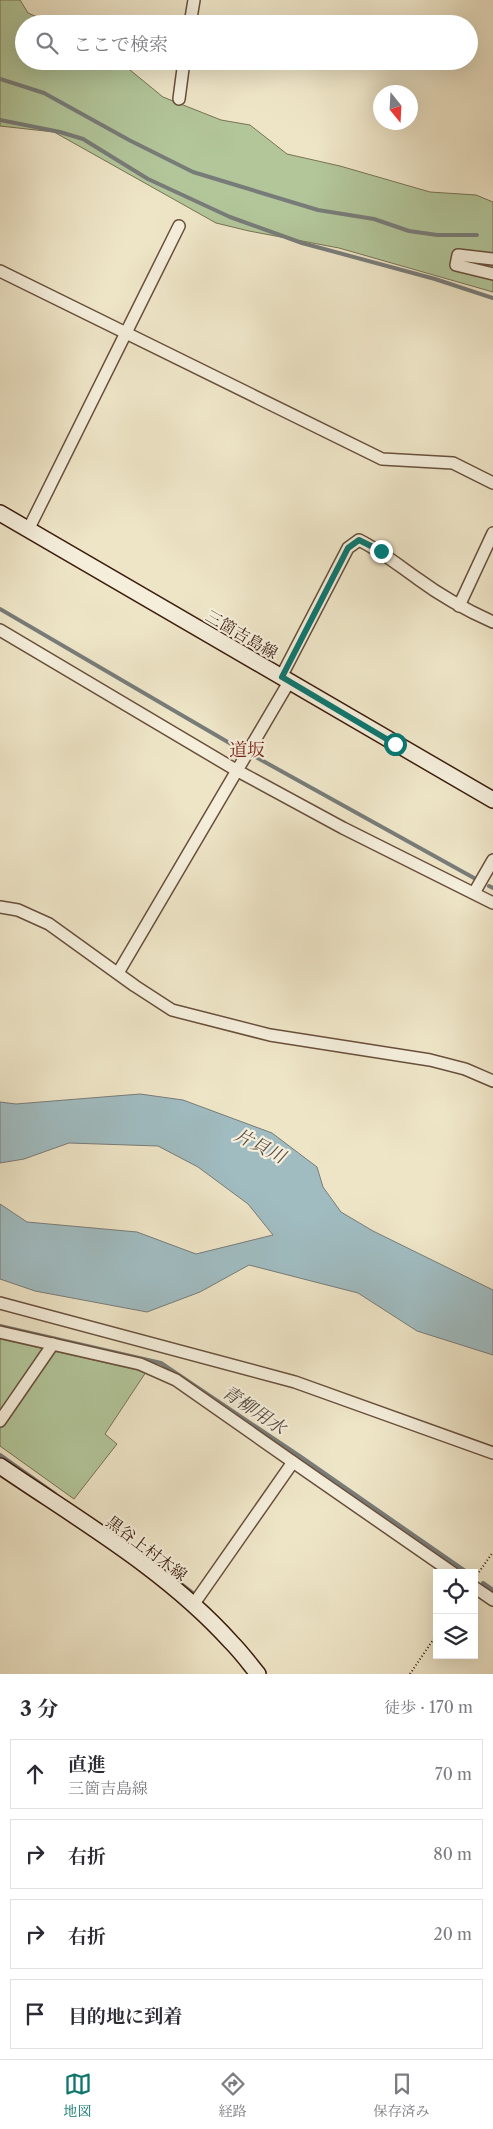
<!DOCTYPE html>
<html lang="ja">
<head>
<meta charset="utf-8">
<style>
	:root { --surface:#fff; --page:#f2f2f3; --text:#2b2b33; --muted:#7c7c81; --line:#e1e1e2; --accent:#0f766e }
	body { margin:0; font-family:"Libre Caslon Text","Noto Serif JP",serif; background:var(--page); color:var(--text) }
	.controls { position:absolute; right:15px; bottom:15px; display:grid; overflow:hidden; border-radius:0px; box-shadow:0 5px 20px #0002 }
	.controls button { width:45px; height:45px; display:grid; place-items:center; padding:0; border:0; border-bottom:1px solid var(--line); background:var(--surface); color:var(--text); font:25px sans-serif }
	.compass { position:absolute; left:373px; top:85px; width:45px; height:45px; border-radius:50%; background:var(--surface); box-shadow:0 5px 20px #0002; rotate:162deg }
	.stop { position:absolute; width:15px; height:15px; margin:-11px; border:4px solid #0f766e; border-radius:50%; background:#fff }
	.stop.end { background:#0f766e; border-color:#fff; box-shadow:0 1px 5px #0008 }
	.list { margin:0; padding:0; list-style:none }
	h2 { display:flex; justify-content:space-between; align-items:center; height:65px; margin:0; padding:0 20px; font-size:21px }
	h2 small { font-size:16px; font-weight:400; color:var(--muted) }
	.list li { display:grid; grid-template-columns:32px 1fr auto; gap:15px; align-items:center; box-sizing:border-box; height:70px; margin:0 10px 10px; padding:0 10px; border:1px solid var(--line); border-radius:0px }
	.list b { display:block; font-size:19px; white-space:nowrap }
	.list p { margin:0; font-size:16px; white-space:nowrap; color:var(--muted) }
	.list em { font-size:16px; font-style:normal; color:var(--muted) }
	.icon { flex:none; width:28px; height:28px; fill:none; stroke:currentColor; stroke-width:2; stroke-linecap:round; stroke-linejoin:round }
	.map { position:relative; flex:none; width:493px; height:1674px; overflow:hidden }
	.search { position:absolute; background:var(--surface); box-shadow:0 5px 20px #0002; left:15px; right:15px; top:15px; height:55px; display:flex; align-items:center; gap:12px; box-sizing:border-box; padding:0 18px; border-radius:28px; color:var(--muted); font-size:19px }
	.sheet { height:385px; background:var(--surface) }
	nav { display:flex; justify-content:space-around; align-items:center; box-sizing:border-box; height:70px; border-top:1px solid var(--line); background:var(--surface); font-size:14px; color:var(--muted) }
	nav a { display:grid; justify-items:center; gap:2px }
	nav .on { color:var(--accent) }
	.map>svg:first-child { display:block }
	.green { fill:#b2c69a; stroke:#787254 }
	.water { fill:#a0bcc1; stroke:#787c79 }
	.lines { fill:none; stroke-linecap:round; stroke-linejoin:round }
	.stream { stroke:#787c79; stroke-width:4 }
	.minor-casing { stroke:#694f3c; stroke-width:14 }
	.secondary-casing { stroke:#3d1d0e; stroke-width:18 }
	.path { stroke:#3d1d0e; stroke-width:2; stroke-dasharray:1 2.5; stroke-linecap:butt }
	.minor { stroke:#f4eedb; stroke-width:11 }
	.secondary { stroke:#f4eedb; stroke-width:15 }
	.route { stroke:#0f766e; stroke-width:6 }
	.labels { text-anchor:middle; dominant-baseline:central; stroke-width:4.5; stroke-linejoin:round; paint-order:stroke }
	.street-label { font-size:16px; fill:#3d1d0e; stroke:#f4eedb }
	.neighbourhood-label { font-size:18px; fill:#7a1f14; stroke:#f4eedb }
	.water-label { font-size:18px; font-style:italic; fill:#5b4d44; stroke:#f4eedb }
</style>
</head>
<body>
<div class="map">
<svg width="493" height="1674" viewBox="0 0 493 1674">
	<rect width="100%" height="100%" fill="#eee5c7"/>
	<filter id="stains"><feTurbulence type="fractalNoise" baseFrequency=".004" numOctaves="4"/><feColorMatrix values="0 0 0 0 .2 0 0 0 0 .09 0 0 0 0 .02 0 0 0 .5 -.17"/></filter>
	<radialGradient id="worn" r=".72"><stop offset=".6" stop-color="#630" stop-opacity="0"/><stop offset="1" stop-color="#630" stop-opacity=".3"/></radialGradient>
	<!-- green -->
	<g class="green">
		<path d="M0 0H20L28 13 53 24H24V61H119L163 97 221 120 250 125 287 154 340 166 430 192 476 195 493 202V292L339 248 249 231 216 223 54 132 0 126Z"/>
		<path d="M0 1339 146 1372 105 1434 117 1444 74 1499 0 1446Z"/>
	</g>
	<!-- water -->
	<path class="water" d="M140 1094 183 1100 272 1133 317 1167 323 1187 341 1212 373 1231 493 1290V1355L417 1331 358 1293 249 1265 200 1292 147 1312 35 1291 0 1279V1204L27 1222 137 1232 196 1254 273 1235 248 1204 198 1167 158 1146 69 1143 24 1159 0 1163V1102L16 1104Z"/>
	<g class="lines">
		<!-- stream -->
		<g class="stream">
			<path d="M0 79 44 93 129 140 193 172 318 210 374 219 409 231 437 235H477"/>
			<path d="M0 120 60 132 83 139 148 179 230 217 302 243 435 279 493 298"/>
			<path d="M0 609 238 748"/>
			<path d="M254 756 474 878"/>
			<path d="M489 886 493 888"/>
			<path d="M0 1326 161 1363 301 1457 468 1573"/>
			<path d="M0 1455 55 1494"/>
			<path d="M155 1564 193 1593"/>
			<path d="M483 1583 493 1590"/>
		</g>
		<!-- minor casing -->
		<g class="minor-casing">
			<g id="minor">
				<path d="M190 24 194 0"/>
				<path d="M179 99 184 61"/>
				<path d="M493 259 458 255 456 265 493 274"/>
				<path d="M0 271 382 459 453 463 493 483"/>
				<path d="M28 530 179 226"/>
				<path d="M459 606 493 533"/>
				<path d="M0 630 236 770 343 828 493 903"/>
				<path d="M281 677 348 548 359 540C381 551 398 565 418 579 441 596 466 610 493 622"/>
				<path d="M474 893 493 860"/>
				<path d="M0 907 18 910 49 924 135 986 172 1010 270 1035 430 1060 465 1069 493 1081"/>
				<path d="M118 973 289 682"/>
				<path d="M0 1303 295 1382 493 1453"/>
				<path d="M0 1332 140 1364 176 1380 293 1462 193 1605"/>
				<path d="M0 1421 53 1344"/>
				<path d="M293 1462 453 1573"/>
				<path d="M474 1587 493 1600"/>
			</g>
		</g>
		<!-- secondary casing -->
		<g class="secondary-casing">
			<g id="secondary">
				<path d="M0 513 493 800"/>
				<path d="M0 1466C79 1520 166 1570 231 1642 241 1652 249 1663 258 1674"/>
			</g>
		</g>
		<!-- path -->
		<g class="path">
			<path d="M477 1575 493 1552"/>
			<path d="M410 1674 437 1634"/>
		</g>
		<!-- minor -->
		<use href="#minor" class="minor"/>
		<!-- secondary -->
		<use href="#secondary" class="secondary"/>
	</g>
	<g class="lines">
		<!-- route -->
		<path class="route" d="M381 551 359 540 348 548 282 677 395 744"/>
	</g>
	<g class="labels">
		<!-- street labels -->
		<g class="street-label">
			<text transform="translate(242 634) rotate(30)">三箇吉島線</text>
			<text transform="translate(147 1548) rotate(37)">黒谷上村木線</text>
		</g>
		<!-- neighbourhood labels -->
		<g class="neighbourhood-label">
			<text x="247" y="750">道坂</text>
		</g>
		<!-- water labels -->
		<g class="water-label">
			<text transform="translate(260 1146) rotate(27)">片貝川</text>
			<text transform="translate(254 1410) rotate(34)">青柳用水</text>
		</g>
	</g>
	<rect width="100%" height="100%" filter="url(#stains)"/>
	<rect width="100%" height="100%" fill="url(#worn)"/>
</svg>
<div class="controls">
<button><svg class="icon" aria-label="locate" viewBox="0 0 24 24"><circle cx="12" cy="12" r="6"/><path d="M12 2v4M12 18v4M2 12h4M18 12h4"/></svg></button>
<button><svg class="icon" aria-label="layers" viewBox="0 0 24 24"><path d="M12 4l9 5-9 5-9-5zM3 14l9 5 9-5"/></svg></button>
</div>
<svg class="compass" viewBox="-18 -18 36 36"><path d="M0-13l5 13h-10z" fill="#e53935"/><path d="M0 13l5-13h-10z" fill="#7c7c81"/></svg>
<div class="stop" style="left:395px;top:744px"></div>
<div class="stop end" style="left:381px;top:551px"></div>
<div class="search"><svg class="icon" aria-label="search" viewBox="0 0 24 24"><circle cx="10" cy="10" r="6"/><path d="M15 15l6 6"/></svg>ここで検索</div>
</div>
<section class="sheet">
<h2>3 分<small>徒歩 · 170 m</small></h2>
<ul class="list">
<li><svg class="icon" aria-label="ahead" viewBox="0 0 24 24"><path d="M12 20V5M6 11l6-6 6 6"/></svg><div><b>直進</b><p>三箇吉島線</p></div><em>70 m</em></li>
<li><svg class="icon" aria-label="right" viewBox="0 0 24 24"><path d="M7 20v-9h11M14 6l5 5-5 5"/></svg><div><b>右折</b></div><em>80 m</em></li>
<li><svg class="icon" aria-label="right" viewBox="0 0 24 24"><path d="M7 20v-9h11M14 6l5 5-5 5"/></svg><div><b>右折</b></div><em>20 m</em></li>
<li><svg class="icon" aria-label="arrive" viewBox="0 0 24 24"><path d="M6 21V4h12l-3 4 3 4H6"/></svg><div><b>目的地に到着</b></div></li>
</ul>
</section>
<nav>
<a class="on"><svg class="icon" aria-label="map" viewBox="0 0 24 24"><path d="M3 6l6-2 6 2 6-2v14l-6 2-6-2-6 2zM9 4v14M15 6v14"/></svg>地図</a>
<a><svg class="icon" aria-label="directions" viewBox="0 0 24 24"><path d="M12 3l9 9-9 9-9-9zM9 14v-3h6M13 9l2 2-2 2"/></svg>経路</a>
<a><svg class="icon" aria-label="saved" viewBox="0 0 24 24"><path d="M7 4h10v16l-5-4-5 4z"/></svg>保存済み</a>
</nav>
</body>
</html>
